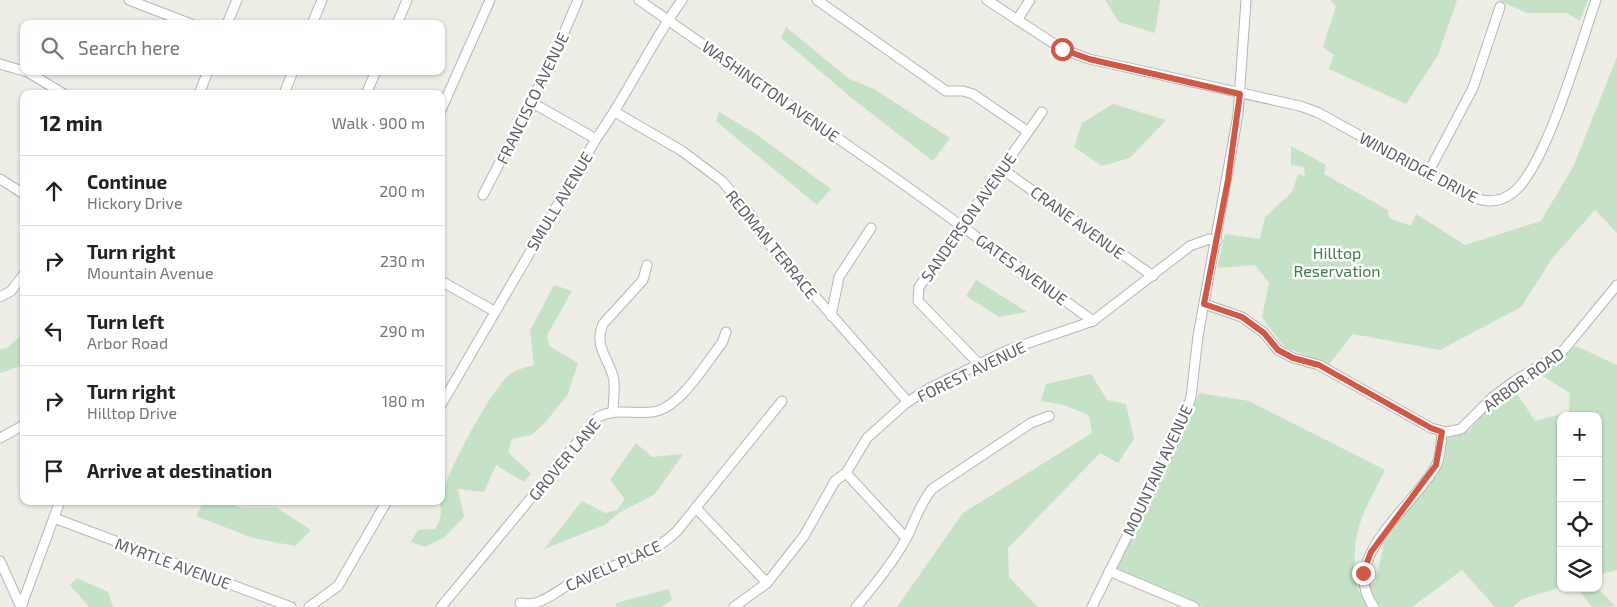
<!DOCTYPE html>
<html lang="en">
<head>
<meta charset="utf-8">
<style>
	:root { --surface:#fff; --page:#f6f6f6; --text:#222; --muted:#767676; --line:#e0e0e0 }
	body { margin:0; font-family:"Exo 2",sans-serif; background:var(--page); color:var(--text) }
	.controls { position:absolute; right:15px; bottom:15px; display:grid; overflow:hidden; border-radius:10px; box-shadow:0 1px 4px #0004 }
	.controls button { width:45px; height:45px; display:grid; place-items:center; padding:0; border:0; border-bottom:1px solid var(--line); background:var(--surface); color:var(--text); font:25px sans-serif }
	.stop { position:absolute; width:15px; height:15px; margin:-11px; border:4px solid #d25846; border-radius:50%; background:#fff }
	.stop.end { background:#d25846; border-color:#fff; box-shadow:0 1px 5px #0008 }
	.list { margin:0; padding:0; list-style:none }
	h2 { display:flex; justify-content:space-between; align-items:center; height:65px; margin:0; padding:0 20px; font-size:21px }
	h2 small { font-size:16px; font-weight:400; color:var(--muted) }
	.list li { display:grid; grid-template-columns:32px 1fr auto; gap:15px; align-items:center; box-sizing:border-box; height:70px; padding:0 20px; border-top:1px solid var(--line) }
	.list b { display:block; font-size:19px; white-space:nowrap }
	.list p { margin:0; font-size:16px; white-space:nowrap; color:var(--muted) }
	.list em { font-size:16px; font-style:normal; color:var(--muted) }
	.icon { flex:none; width:28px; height:28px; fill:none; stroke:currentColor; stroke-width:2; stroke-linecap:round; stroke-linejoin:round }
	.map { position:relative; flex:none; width:1617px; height:607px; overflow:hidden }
	.search { position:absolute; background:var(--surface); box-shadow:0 1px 4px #0004; left:20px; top:20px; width:425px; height:55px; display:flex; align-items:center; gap:12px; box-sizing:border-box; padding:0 18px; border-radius:10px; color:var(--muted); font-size:19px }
	.panel { position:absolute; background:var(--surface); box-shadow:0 1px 4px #0004; left:20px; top:90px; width:425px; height:415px; border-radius:10px }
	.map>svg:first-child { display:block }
	.green { fill:#c5e1c6 }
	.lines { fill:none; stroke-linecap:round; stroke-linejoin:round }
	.minor-casing { stroke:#b5b6ba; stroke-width:11 }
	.minor { stroke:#fff; stroke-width:9 }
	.route { stroke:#d25846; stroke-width:6 }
	.labels { text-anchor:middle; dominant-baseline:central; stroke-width:5; stroke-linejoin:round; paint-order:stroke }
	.street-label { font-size:16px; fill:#5d5f63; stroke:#fff }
	.park-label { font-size:16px; fill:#407e47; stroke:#fff }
</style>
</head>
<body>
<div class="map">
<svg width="1617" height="607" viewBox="0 0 1617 607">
	<rect width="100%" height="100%" fill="#edece5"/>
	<!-- green -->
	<g class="green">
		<path d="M1105 0H1160L1155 33 1119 22Z"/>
		<path d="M1330 0H1457L1438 55 1406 104 1329 69 1334 55 1323 47 1336 6Z"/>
		<path d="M1498 0H1588L1580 21 1567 13H1527Z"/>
		<path d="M786 27 849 79 874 89 950 138 933 161 853 99 781 38Z"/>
		<path d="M1617 57V233L1595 210 1553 257 1521 307 1440 350 1353 334 1329 364 1284 347 1262 317 1269 283 1255 265 1217 268 1225 234 1260 239 1265 217 1292 192 1298 174 1305 177 1304 167 1291 165V146L1326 165 1324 174 1388 210 1389 218 1411 226 1416 214 1465 245 1541 221 1574 165Z"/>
		<path d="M1113 104 1166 120 1130 158 1102 166 1074 147 1082 123Z"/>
		<path d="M719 112 756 134 831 189 817 205 716 121Z"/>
		<path d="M976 280 1027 312 999 317 966 296Z"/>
		<path d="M554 285 572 291 547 335 549 346 578 363 568 394 544 424 531 435 512 439 508 452 531 474 524 482 496 465 484 492 458 489 464 517 445 537 425 547 411 542 418 530 435 529C446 513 437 507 442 493 450 469 493 384 512 373 518 369 527 367 534 365L530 331Z"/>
		<path d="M24 332V365L0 373V349L7 348Z"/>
		<path d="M1576 346 1617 365V570L1598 575V416H1561V587L1522 599 1512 607H1495L1462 570 1412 607H1202L1117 569 1180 440 1199 393 1249 401 1385 470C1367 507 1352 526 1355 569 1355 578 1355 587 1361 594L1376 582 1384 542 1438 471 1447 438 1470 430 1490 405 1514 389 1535 421 1569 412 1570 393 1541 375Z"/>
		<path d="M1091 374 1107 400 1126 404 1134 439 1118 463 1100 453 1008 548 1009 577 1038 607H897L963 513 1092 433 1089 415 1064 405 1041 401 1046 384Z"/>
		<path d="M636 443 652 457 683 454 655 494 619 513 604 525 544 549 582 501 605 513 617 510 625 499 610 480Z"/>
		<path d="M204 501H223L242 508H277L311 530 295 546 253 538 196 516Z"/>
		<path d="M77 578 108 592 113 607H89L70 585Z"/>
		<path d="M1577 588H1597L1615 606 1592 607Z"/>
		<path d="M669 589 672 600 662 607H616V603Z"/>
	</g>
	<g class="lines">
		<!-- minor casing -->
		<g class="minor-casing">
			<g id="minor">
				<path d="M129 0 191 24"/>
				<path d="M639 0 902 183 1093 321"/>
				<path d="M817 0 946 91H963L973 94 1027 131"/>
				<path d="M987 0 1062 49 1089 59 1300 106 1317 112 1468 195C1482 202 1497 204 1511 194 1545 172 1581 42 1596 0"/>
				<path d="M1017 20 1030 0"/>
				<path d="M227 24 237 0"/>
				<path d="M312 24 322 0"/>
				<path d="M397 24 407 0"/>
				<path d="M0 64 24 71"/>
				<path d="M26 71 64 94"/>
				<path d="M199 94 208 71"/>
				<path d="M284 94 293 71"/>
				<path d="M366 94 376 71"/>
				<path d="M531 102 596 139"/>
				<path d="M441 110 490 0"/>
				<path d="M615 112 682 151 722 181 749 213 770 245 908 402"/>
				<path d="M1002 169 1153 276"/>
				<path d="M1428 173 1473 88 1500 7"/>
				<path d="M0 179 24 194"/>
				<path d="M483 195 551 63 578 0"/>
				<path d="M441 281 494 311"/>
				<path d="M0 297 11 291 24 274"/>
				<path d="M1204 304 1242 317 1264 333 1278 350 1293 358 1319 365 1431 428 1447 432 1461 429 1493 397 1513 382 1562 352 1617 285"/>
				<path d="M831 316 839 277 871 228"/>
				<path d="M980 365 918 301 919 287 1042 112"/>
				<path d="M441 405 596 139C628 94 650 44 682 0"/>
				<path d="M613 412C613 400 616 387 613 376 607 356 594 346 603 324L643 280 647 265"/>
				<path d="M0 438 24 425"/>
				<path d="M846 473 906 538"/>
				<path d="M696 508 767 583"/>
				<path d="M54 518 291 607"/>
				<path d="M0 561 21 607"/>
				<path d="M1109 571 1194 607"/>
				<path d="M520 603C525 603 530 605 535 603 550 599 561 588 575 581 610 565 649 559 677 531L782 401"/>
				<path d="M21 607 60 501"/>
				<path d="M309 607 338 586 387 501"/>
				<path d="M441 607 598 417C615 408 633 414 652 412 680 409 705 364 722 343L726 332"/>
				<path d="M734 607 767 583 804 536 835 481 846 473 867 438 906 403 928 389 1008 350 1093 321 1190 246 1209 239 1217 241"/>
				<path d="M856 607C874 586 894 562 907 537 915 520 920 504 932 489L1031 423 1049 416"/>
				<path d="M1092 607 1180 429 1191 397 1198 336 1238 115 1246 0"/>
				<path d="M1374 607C1337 559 1414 506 1436 466 1441 456 1441 443 1442 432"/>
			</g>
		</g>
		<!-- minor -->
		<use href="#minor" class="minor"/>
	</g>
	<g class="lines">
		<!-- route -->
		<path class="route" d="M1062 49 1089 59 1240 94 1228 180 1204 304 1242 317 1264 333 1278 350 1293 358 1319 365 1431 428 1442 432 1436 465 1371 552 1363 573"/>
	</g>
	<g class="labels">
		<!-- street labels -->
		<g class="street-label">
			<text transform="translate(771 91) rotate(35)">WASHINGTON AVENUE</text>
			<text transform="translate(532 98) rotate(-64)">FRANCISCO AVENUE</text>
			<text transform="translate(1419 167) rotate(28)">WINDRIDGE DRIVE</text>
			<text transform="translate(559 201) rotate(-59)">SMULL AVENUE</text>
			<text transform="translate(968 217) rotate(-55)">SANDERSON AVENUE</text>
			<text transform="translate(1078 222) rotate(36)">CRANE AVENUE</text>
			<text transform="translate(772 244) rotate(51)">REDMAN TERRACE</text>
			<text transform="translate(1022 269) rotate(36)">GATES AVENUE</text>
			<text transform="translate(971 371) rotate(-26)">FOREST AVENUE</text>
			<text transform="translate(1523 379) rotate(-36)">ARBOR ROAD</text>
			<text transform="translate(564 459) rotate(-50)">GROVER LANE</text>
			<text transform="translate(1157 470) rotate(-65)">MOUNTAIN AVENUE</text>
			<text transform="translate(173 563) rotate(20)">MYRTLE AVENUE</text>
			<text transform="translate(613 565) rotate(-24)">CAVELL PLACE</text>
		</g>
		<!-- park labels -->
		<g class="park-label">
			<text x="1337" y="252">Hilltop<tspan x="1337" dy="18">Reservation</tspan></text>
		</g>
	</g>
</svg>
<div class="controls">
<button>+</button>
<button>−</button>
<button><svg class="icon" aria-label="locate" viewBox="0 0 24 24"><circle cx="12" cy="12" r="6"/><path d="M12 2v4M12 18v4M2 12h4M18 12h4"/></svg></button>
<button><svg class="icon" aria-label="layers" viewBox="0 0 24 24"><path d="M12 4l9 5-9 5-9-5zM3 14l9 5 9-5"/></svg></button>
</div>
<div class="stop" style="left:1062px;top:49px"></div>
<div class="stop end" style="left:1363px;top:573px"></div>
<div class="search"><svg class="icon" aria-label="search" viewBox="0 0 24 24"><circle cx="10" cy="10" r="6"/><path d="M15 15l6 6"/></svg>Search here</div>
<section class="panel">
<h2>12 min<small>Walk · 900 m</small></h2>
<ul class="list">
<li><svg class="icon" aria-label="ahead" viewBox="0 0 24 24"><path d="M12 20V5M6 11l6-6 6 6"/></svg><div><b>Continue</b><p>Hickory Drive</p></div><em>200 m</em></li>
<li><svg class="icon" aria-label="right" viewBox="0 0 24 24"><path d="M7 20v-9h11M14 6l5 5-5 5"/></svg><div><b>Turn right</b><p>Mountain Avenue</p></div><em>230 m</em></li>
<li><svg class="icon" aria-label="left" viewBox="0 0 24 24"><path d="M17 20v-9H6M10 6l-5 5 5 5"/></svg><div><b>Turn left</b><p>Arbor Road</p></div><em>290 m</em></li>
<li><svg class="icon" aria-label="right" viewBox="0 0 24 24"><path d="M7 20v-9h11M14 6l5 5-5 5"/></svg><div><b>Turn right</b><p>Hilltop Drive</p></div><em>180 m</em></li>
<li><svg class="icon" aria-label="arrive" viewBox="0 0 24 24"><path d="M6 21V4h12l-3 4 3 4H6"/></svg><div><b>Arrive at destination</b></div></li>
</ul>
</section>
</div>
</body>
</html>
